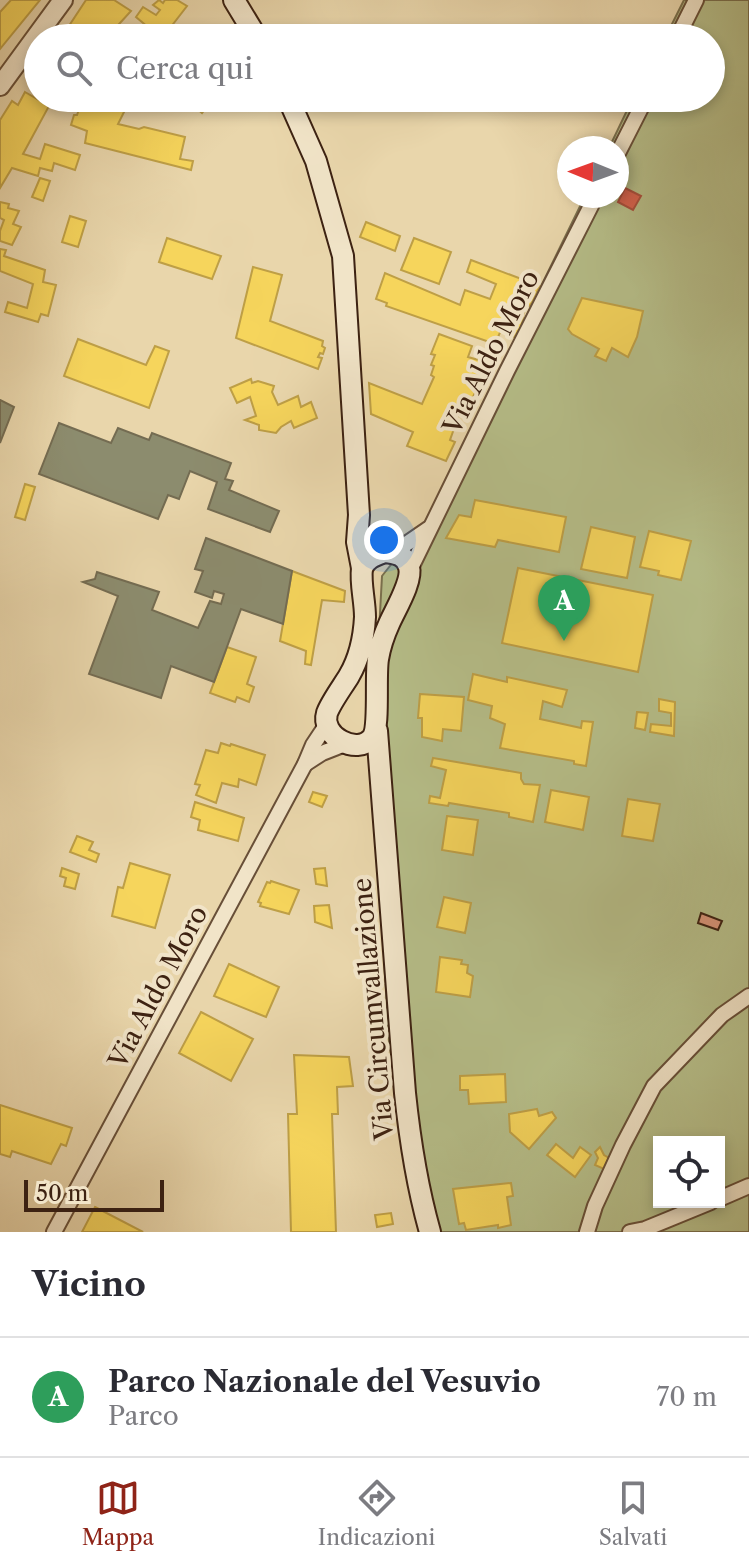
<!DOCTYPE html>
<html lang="it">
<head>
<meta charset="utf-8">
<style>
	:root { --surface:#fff; --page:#f7f7f7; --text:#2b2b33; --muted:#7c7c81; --line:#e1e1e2; --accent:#8f2418 }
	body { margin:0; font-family:"Libre Caslon Text",serif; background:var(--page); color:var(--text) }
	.controls { position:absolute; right:24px; bottom:24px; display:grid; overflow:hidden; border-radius:0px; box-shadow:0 4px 12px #0003 }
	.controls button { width:72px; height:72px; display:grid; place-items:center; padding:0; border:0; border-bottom:2px solid var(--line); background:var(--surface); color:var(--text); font:40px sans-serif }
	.compass { position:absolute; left:557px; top:136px; width:72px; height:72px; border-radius:50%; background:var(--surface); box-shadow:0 4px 12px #0003; rotate:271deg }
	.scale { position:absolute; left:24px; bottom:20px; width:140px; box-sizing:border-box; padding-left:8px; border:4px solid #3d2212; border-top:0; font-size:22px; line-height:28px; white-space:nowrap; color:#3d2212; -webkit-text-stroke:6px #f1e4c8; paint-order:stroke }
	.you { position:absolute; left:384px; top:540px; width:28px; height:28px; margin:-20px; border:6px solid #fff; border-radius:50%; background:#1a73e8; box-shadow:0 0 0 12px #1a73e833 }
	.badge { display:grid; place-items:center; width:52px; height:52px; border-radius:50%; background:var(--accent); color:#fff; font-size:26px; font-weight:700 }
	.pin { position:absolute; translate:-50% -66px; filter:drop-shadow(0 2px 4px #0008) }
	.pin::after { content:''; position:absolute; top:42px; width:28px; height:24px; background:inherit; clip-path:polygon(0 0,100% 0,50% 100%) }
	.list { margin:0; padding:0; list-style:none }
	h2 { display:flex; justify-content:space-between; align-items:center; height:104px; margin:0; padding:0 32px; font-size:34px }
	h2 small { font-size:26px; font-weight:400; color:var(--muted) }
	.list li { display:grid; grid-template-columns:52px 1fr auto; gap:24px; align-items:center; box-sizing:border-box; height:120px; padding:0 32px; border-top:2px solid var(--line) }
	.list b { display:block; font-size:30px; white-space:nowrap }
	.list p { margin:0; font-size:26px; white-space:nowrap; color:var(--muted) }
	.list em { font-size:26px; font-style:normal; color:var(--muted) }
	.icon { flex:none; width:44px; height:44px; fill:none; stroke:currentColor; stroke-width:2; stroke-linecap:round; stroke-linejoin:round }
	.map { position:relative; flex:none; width:749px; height:1232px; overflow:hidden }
	.search { position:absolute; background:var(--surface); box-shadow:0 4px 12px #0003; left:24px; right:24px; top:24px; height:88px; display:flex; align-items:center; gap:20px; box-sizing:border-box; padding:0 28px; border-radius:44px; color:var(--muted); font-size:30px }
	.sheet { height:224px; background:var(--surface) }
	nav { display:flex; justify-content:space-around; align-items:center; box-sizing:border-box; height:112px; border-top:2px solid var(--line); background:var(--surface); font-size:22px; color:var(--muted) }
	nav a { display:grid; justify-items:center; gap:4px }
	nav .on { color:var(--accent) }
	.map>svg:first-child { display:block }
	.green { fill:#b6be89; stroke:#7a704e; stroke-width:2; fill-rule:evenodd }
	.homes { fill:#f6d55c; stroke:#be9f46; stroke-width:2 }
	.shops { fill:#d6604d; stroke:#a84d3b; stroke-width:2 }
	.industry { fill:#8c8c6e; stroke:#746c52; stroke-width:2 }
	.building { fill:#d89579; stroke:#3d2212; stroke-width:2 }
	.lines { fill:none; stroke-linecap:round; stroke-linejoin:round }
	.minor-casing { stroke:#684f38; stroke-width:18 }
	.tertiary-casing { stroke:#684f38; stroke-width:22 }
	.secondary-casing { stroke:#3d2212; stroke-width:24 }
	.minor { stroke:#f1e4c8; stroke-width:14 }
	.tertiary { stroke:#f1e4c8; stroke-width:18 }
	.secondary { stroke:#f1e4c8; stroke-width:20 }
	.labels { text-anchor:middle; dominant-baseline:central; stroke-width:8; stroke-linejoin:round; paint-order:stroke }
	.street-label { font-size:26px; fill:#3d2212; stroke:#f1e4c8 }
</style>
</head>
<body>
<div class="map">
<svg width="749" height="1232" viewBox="0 0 749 1232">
	<rect width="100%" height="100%" fill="#e9d6ab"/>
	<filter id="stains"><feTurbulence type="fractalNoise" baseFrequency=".0025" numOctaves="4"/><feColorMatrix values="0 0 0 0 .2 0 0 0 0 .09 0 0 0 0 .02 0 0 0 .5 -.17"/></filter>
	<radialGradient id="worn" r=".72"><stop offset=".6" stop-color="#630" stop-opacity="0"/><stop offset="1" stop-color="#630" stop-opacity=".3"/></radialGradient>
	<!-- green -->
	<path class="green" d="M684 0H749V1232H424L415 1207 389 1041 374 790 375 706 382 576 428 518 585 196H617V148H609L633 98H711V38H665ZM659 1142H719V1202H659Z"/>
	<!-- homes -->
	<g class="homes">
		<path d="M11 0H40L0 49V12Z"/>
		<path d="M86 0H114L131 11 110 34 115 38H61Z"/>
		<path d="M159 0 163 3 165 0H177L187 6 170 28 168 27 161 38 136 17 143 7 156 15 160 10 153 5Z"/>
		<path d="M25 92 49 106 23 154 40 159 45 144 80 155 75 170 54 163 52 171 40 168 38 176 12 168 0 188V120L12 101 18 105Z"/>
		<path d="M83 98H109L127 106 118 124 139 129 144 127 185 137 180 159 193 161 191 170 85 143 87 131 71 125 74 115H77Z"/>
		<path d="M185 98H214L202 113Z"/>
		<path d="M40 178 50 181 43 201 32 197Z"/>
		<path d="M0 202 9 204 8 208 19 211 13 224 21 227 12 245 0 241V231L4 220 0 218Z"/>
		<path d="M70 216 86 221 78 247 62 242Z"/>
		<path d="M366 222 400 236 395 251 360 237Z"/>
		<path d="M167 238 221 256 212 279 159 262Z"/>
		<path d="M414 238 451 252 439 284 401 270Z"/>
		<path d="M0 249 6 250 4 256 45 270 43 282 56 285 48 316 41 314 38 322 5 312 8 302 27 308 33 284 0 271Z"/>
		<path d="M471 260 540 286 530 306 520 303 518 312 524 313 521 327 514 337 508 334 511 322 505 321 495 344 386 306 387 303 376 299 385 273 460 305 465 290 490 299 496 284 467 272Z"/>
		<path d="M253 267 282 275 270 321 323 341 322 346 325 348 323 354 320 353 318 357 322 358 318 369 236 338Z"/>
		<path d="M582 298 643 311 637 337 628 357 612 348 606 361 595 356 599 349 572 334 568 329Z"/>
		<path d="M439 334 472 346 468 357 489 363 465 414 460 412 450 440 455 442 446 461 407 446 413 432 371 414 369 383 422 404 434 377 431 375 434 366 431 365 435 355 431 354Z"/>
		<path d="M78 339 146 365 155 346 169 351 149 408 64 376Z"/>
		<path d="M251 379 252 383 258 381 274 386 272 392 278 405 298 396 301 407 311 402 317 418 294 428 291 421 281 427 276 433 259 430V425L245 420 256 416 250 397 237 403 230 388Z"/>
		<path d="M25 484 35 487 25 520 15 517Z"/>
		<path d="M475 500 566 517 559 552 498 540 495 547 446 538 459 515 471 517Z"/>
		<path d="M591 527 635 537 627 578 581 569Z"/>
		<path d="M649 531 691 541 681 580 658 575 659 571 640 567Z"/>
		<path d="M518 568 653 595 638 672 502 643Z"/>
		<path d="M292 571 345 591 344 602 322 600 311 665 305 664 306 651 280 641Z"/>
		<path d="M227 647 256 657 247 684 254 687 249 702 237 697 235 702 210 693Z"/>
		<path d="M473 674 507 682V677L567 690 562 707 543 701 540 719 581 728 582 721 593 722 586 766 574 764V761L500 748 505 724 490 718 492 706 468 700Z"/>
		<path d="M420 694 464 697 461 731 443 729 442 741 422 737V718H418Z"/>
		<path d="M659 699 675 702 674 736 650 732 651 724 671 726V713L659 711Z"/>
		<path d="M637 712 648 713 645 730 635 728Z"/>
		<path d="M221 743 230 746 231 744 265 755 256 785 239 779 238 787 222 783 216 803 196 795 200 785 195 784 206 750 218 753Z"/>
		<path d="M433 758 521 773V779L524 784 540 785 533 822 509 817V813L449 803 448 806 429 803 430 796 440 798 446 770 431 766Z"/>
		<path d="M551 790 589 797 583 830 545 822Z"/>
		<path d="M313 792 327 796 322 807 309 802Z"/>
		<path d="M628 799 660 804 653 841 622 836Z"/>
		<path d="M195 802 244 818 238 841 198 830 200 820 191 817Z"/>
		<path d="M447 816 478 820 473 855 442 850Z"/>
		<path d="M77 836 93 842 89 850 99 854 96 862 70 852Z"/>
		<path d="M130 863 170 875 155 928 112 916 118 887 123 888Z"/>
		<path d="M62 868 79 874 75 889 64 886 66 878 60 876Z"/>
		<path d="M325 868 327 886 316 884 314 869Z"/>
		<path d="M271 881 299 890 289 914 260 906 261 903 258 902 267 882 270 883Z"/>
		<path d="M444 897 471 903 465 933 437 927Z"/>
		<path d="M329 905 332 928 315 922 314 906Z"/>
		<path d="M440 957 462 960 461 964 468 965 467 973 473 976 470 997 436 992Z"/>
		<path d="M229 964 279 987 266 1017 214 996Z"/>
		<path d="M201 1012 253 1039 231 1081 179 1053Z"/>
		<path d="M294 1055 349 1057 353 1086 337 1087 338 1114H332L336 1232H291L288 1114H297Z"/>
		<path d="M505 1074 506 1102 469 1104 468 1090H460V1076Z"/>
		<path d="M0 1105 72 1128 66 1146 61 1144 51 1164 12 1151 10 1157 0 1154Z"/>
		<path d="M537 1109 539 1116 552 1112 556 1118 529 1149 510 1132 509 1114Z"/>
		<path d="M556 1144 573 1158 580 1147 591 1155 575 1177 547 1155Z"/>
		<path d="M600 1147 604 1155 609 1158 604 1169 595 1165 598 1158 595 1152Z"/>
		<path d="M511 1183 513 1196 507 1197 511 1225 498 1228V1225L466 1230 464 1223 459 1224 453 1189Z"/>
		<path d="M95 1207 143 1232H82Z"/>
		<path d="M391 1213 393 1224 377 1227 375 1215Z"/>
	</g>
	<!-- shops -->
	<path class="shops" d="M625 188 641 196 633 210 618 202Z"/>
	<!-- industry -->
	<g class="industry">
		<path d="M0 400 14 407 0 443Z"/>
		<path d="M59 423 111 443 118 428 149 440 152 433 231 463 225 479 233 481 229 490 279 511 270 532 208 509 217 482 190 471 179 499 168 495 158 519 39 474Z"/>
		<path d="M206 538 292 571 283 624 241 609 214 682 171 666 161 698 89 674 118 596 83 582 95 579 97 572 159 592 152 610 198 628 210 601 221 604 224 594 214 591 212 598 195 592 203 571 195 569Z"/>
	</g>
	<!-- building -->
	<path class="building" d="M701 913 722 921 718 930 698 923Z"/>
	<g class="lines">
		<!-- minor casing -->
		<g class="minor-casing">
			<g id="minor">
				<path d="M677 38 696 0"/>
				<path d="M617 155 646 98"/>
				<path d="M393 553 428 529"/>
				<path d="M410 570 507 371 596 196"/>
				<path d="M305 764 322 753 345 744"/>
				<path d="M719 1199 749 1186"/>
				<path d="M54 1232 305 764 313 745 327 724"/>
				<path d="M587 1232 595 1206 623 1145 654 1086 722 1015 749 996"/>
				<path d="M630 1232 645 1229 711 1202"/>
			</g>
		</g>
		<!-- tertiary casing -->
		<g class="tertiary-casing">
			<path id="tertiary" d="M0 86 63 0"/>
		</g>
		<!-- secondary casing -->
		<g class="secondary-casing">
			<g id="secondary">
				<path d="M234 0 257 38"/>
				<path d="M288 98 316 161 343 256 359 515 357 542 362 568"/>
				<path d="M385 552C395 553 406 555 409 567 413 581 395 610 389 624 384 635 380 647 378 659 375 677 380 728 372 738 357 756 320 736 327 713 331 702 343 686 349 676 359 659 364 636 365 617 365 600 360 584 362 568 367 558 374 556 385 552Z"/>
				<path d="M377 731 405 1093C410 1141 417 1186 430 1232"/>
			</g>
		</g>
		<!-- minor -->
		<use href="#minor" class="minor"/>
		<!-- tertiary -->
		<use href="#tertiary" class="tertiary"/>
		<!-- secondary -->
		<use href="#secondary" class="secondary"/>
	</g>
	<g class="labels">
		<!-- street labels -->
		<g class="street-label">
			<text transform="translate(491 352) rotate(-63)">Via Aldo Moro</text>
			<text transform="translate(158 987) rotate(-62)">Via Aldo Moro</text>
			<text transform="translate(373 1009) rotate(-95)">Via Circumvallazione</text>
		</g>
	</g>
	<rect width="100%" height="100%" filter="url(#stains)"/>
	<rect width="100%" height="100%" fill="url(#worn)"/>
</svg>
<div class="controls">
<button><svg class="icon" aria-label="locate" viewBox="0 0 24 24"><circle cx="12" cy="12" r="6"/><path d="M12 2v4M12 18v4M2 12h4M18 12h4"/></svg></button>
</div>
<svg class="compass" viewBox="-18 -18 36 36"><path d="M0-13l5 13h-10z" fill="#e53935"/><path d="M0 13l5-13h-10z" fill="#7c7c81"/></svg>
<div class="scale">50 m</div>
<div class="you"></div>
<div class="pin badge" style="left:564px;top:641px;background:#2e9e5b">A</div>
<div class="search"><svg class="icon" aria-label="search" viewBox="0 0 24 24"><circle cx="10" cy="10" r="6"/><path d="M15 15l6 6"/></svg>Cerca qui</div>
</div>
<section class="sheet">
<h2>Vicino<small></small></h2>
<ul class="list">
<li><span class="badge" style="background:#2e9e5b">A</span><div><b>Parco Nazionale del Vesuvio</b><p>Parco</p></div><em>70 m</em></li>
</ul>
</section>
<nav>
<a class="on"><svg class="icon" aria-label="map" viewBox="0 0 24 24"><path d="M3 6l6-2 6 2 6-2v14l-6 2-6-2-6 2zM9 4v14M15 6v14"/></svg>Mappa</a>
<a><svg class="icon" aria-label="directions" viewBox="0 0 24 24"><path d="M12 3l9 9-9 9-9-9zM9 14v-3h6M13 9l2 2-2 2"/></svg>Indicazioni</a>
<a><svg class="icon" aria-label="saved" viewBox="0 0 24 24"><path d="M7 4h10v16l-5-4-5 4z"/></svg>Salvati</a>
</nav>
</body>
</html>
